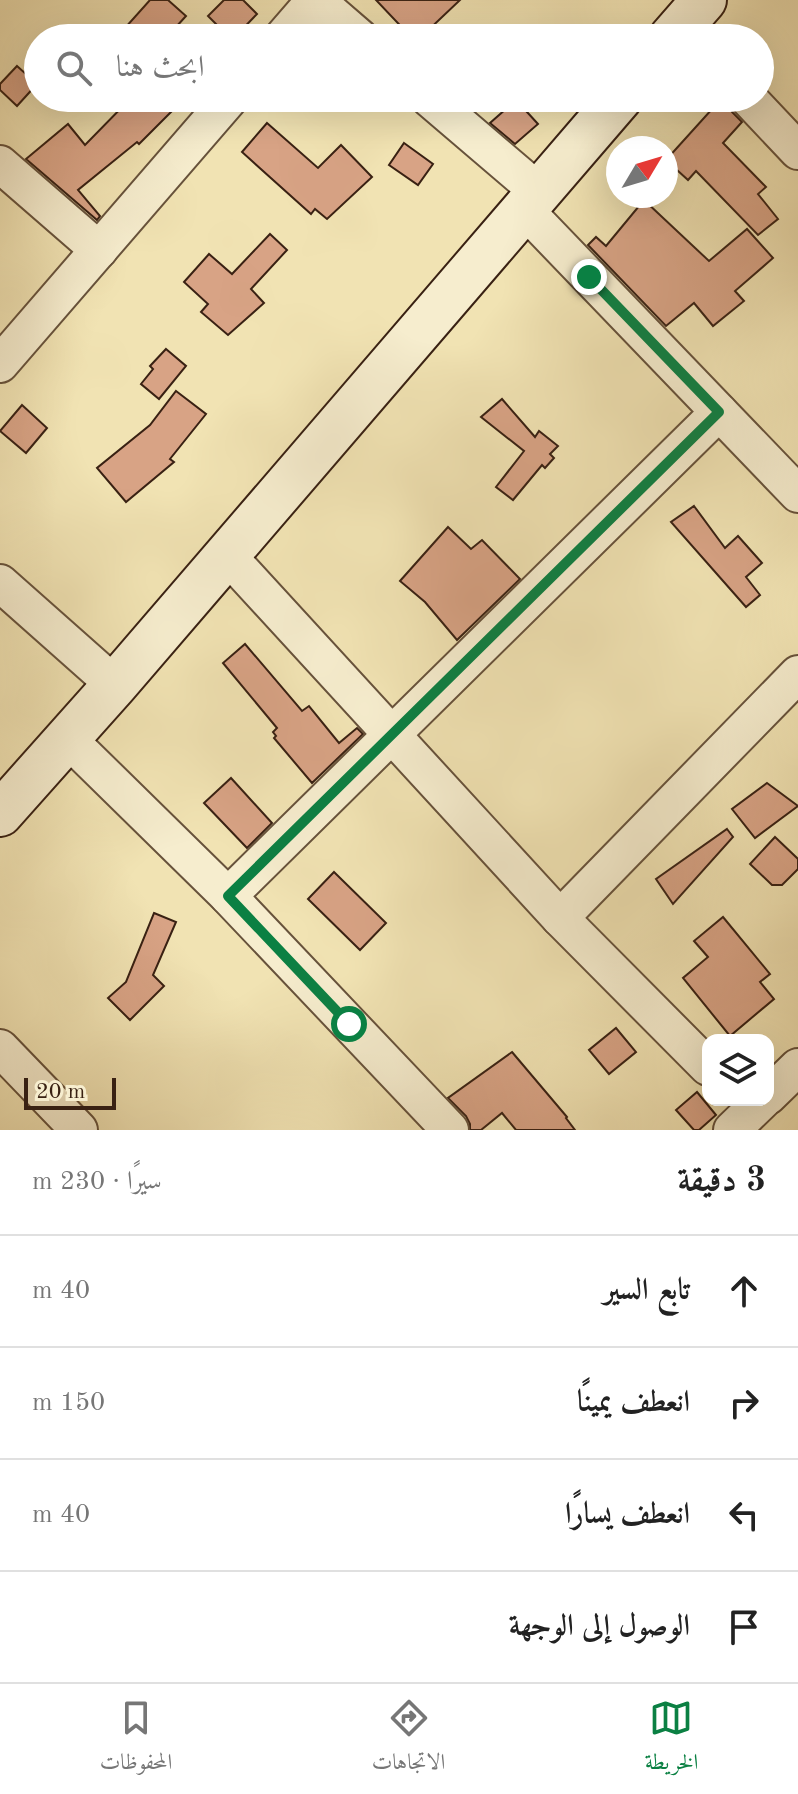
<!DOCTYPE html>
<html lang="ar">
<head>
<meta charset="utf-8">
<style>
	:root { --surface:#fff; --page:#f2f2f2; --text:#222; --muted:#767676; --line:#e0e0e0; --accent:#0b8043 }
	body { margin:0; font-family:"Old Standard TT",Amiri,serif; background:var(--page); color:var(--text); direction:rtl }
	.controls { position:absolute; right:24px; bottom:24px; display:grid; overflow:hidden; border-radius:16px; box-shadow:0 8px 32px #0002 }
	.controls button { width:72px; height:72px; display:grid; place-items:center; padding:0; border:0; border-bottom:2px solid var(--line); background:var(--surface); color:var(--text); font:40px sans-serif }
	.compass { position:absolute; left:606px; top:136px; width:72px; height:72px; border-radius:50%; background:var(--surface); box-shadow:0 8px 32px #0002; rotate:52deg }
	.scale { position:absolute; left:24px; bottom:20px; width:92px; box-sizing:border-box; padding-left:8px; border:4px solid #392113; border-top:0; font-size:22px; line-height:28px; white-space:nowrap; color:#392113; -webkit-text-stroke:6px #f6edce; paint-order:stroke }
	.stop { position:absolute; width:24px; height:24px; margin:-18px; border:6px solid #0b8043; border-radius:50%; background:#fff }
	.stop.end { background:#0b8043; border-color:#fff; box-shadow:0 2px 8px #0008 }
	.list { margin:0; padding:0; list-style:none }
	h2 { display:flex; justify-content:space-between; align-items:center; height:104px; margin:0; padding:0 32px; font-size:34px }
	h2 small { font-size:26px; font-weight:400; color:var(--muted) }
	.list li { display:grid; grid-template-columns:52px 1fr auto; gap:24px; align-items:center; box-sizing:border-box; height:112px; padding:0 32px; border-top:2px solid var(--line) }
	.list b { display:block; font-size:30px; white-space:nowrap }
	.list em { font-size:26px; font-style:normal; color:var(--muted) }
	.icon { flex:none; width:44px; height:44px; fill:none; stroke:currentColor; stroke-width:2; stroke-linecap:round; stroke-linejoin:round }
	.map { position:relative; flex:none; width:798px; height:1130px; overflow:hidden; direction:ltr }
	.search { position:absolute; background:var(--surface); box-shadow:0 8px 32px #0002; left:24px; right:24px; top:24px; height:88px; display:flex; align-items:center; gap:20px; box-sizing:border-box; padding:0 28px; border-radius:44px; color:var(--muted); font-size:30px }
	.sheet { height:552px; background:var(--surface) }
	nav { display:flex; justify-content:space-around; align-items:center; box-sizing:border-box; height:112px; border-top:2px solid var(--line); background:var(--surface); font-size:22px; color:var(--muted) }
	nav a { display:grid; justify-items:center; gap:4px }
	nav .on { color:var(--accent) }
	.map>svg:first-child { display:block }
	.building { fill:#d8a385; stroke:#392113; stroke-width:2 }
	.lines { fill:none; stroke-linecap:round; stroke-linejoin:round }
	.street-casing { stroke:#67523b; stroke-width:40 }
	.secondary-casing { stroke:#392113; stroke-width:48 }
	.street { stroke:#f6edce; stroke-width:36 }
	.secondary { stroke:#f6edce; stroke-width:44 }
	.route { stroke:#0b8043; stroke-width:10 }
</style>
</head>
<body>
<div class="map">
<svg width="798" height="1130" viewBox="0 0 798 1130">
	<rect width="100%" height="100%" fill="#f1e3b3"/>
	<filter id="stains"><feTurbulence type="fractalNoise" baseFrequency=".0025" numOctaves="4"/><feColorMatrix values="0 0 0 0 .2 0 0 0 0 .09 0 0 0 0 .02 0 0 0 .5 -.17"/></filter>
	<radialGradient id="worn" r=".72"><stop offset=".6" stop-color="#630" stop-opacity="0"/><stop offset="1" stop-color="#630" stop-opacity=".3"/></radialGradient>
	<!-- building -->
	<g class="building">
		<path d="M150 0H168L186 16 166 38H116Z"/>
		<path d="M224 0H243L257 14 234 38H230L208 16Z"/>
		<path d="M376 0H460L420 38H412Z"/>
		<path d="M17 66 37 84 17 106 0 90V84Z"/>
		<path d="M131 98H185L139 144 137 142 78 190 100 216 97 220 26 159 68 124 85 145Z"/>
		<path d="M722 98H728V104L732 112 742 122 723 143 766 187 758 194 778 219 758 235 696 171 688 180 666 160Z"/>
		<path d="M516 100 538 124 515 144 490 123Z"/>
		<path d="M267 123 318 168 341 145 372 177 327 219 315 209 311 214 242 152Z"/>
		<path d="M404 143 433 164 418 185 389 165Z"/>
		<path d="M644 200 709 261 747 229 773 258 735 291 744 301 713 326 694 303 666 326 588 245 596 237 606 246Z"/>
		<path d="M270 234 287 250 251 289 264 303 228 335 201 312 208 304 184 282 209 254 232 274Z"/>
		<path d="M166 349 186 366 159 399 141 384 153 369 150 366Z"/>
		<path d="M176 391 206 414 170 459 174 462 126 502 97 468 150 425Z"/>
		<path d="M502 399 535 437 539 431 558 446 550 454 554 458 545 468 542 465 513 500 496 487 524 451 481 417Z"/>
		<path d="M22 405 47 428 26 453 0 431Z"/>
		<path d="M694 506 725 548 738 536 762 563 746 577 760 595 746 607 671 522Z"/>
		<path d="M448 527 471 549 482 540 520 579 457 640 425 602 400 581Z"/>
		<path d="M245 644 302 711 309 706 339 743 357 728 363 734 312 783 274 738 276 736 273 732 277 728 223 663Z"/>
		<path d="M231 778 272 823 247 848 204 803Z"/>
		<path d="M767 783 798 806 755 838 732 809Z"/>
		<path d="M727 829 733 837 673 904 656 879Z"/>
		<path d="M775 837 798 859V869L782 885H772L750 864Z"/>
		<path d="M334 872 386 923 360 950 308 899Z"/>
		<path d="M154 913 176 922 153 975 164 986 130 1020 108 998 126 982Z"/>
		<path d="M723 917 770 974 760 982 774 999 730 1036 683 978 708 957 694 941Z"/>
		<path d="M616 1028 636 1052 609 1074 589 1050Z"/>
		<path d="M512 1052 567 1117 566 1118 575 1130H516L502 1113 481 1130H470V1124L466 1116 448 1098Z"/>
		<path d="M697 1092 716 1115 699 1130H694L676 1110Z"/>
	</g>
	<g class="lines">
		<!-- street casing -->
		<g class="street-casing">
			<g id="street">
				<path d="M316 0 360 38"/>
				<path d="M282 38 315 0"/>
				<path d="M429 98 539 192"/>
				<path d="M748 98 798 151"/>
				<path d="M0 164 99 250"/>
				<path d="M524 209 798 494"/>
				<path d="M0 364 230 98"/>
				<path d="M227 555 560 918 708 1067"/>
				<path d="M0 583 115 685"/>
				<path d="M68 739 228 896 450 1130"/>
				<path d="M228 896 719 412"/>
				<path d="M560 918 798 674"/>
				<path d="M0 1048 79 1130"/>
				<path d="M768 1096 798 1067"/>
				<path d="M732 1130 763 1100"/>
			</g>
		</g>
		<!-- secondary casing -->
		<g class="secondary-casing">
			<g id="secondary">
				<path d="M671 38 704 0"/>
				<path d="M0 814 115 685 620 98"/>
			</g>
		</g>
		<!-- street -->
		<use href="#street" class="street"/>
		<!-- secondary -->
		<use href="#secondary" class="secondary"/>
	</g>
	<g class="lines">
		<!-- route -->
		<path class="route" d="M349 1024 228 896 719 412 589 277"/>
	</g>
	<rect width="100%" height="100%" filter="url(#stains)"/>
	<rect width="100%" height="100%" fill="url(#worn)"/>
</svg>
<div class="controls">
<button><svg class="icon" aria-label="layers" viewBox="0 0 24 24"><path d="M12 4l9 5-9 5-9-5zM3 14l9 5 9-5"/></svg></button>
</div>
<svg class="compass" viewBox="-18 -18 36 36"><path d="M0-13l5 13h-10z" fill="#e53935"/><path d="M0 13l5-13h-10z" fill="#767676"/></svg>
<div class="scale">20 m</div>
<div class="stop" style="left:349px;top:1024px"></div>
<div class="stop end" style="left:589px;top:277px"></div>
<div class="search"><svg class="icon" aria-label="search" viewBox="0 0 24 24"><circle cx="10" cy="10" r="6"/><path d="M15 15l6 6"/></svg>ابحث هنا</div>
</div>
<section class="sheet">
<h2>3 دقيقة<small>سيرًا · 230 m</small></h2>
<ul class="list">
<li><svg class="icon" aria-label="ahead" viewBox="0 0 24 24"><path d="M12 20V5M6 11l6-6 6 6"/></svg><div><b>تابع السير</b></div><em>40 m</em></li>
<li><svg class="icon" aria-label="right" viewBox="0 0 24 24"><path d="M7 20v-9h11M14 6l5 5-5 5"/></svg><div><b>انعطف يمينًا</b></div><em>150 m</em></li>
<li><svg class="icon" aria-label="left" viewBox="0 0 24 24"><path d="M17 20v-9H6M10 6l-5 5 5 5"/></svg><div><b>انعطف يسارًا</b></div><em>40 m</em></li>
<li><svg class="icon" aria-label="arrive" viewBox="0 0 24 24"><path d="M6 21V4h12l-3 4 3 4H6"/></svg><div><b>الوصول إلى الوجهة</b></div></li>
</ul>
</section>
<nav>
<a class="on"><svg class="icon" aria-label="map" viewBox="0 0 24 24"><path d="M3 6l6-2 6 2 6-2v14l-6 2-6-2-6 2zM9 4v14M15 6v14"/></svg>الخريطة</a>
<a><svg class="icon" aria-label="directions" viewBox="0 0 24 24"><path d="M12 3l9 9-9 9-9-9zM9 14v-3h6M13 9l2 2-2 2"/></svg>الاتجاهات</a>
<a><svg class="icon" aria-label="saved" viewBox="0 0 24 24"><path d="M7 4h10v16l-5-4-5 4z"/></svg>المحفوظات</a>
</nav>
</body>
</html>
